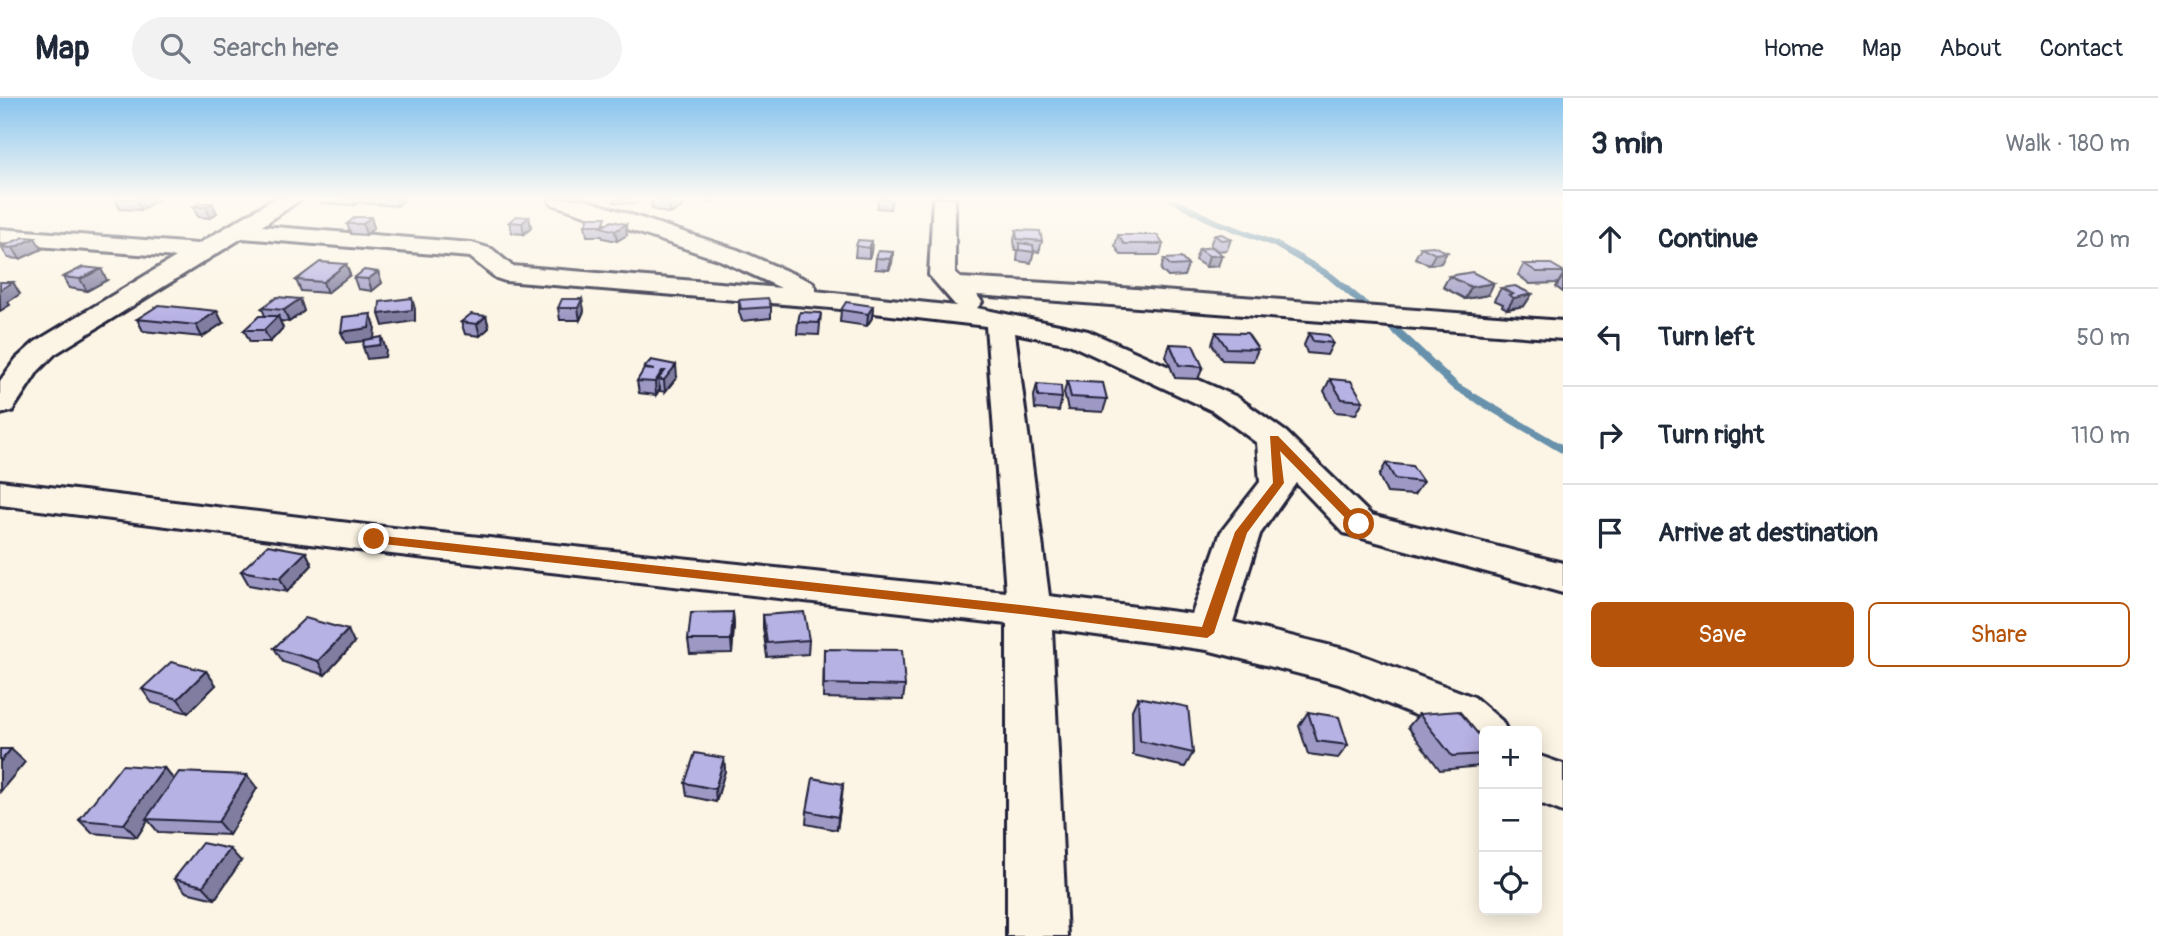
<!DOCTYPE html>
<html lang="en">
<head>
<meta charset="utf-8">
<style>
	:root { --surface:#fff; --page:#f2f2f3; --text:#1f2937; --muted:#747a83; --line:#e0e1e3; --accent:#b45309 }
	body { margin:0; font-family:Pangolin,sans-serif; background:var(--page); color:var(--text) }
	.controls { position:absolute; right:21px; bottom:21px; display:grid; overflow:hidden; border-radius:10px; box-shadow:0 4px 18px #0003 }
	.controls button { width:63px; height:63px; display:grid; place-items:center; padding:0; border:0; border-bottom:2px solid var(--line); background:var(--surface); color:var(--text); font:35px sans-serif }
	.stop { position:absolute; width:21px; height:21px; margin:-16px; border:5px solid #b45309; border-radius:50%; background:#fff }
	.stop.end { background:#b45309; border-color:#fff; box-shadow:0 2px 7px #0008 }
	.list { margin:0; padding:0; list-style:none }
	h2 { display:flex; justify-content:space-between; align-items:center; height:91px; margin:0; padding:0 28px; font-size:30px }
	h2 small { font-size:23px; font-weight:400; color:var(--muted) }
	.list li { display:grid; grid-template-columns:46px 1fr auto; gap:21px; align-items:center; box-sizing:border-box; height:98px; padding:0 28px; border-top:2px solid var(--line) }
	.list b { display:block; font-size:26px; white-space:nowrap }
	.list em { font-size:23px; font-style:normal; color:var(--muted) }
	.actions { display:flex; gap:14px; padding:21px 28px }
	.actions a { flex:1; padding:16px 0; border:2px solid var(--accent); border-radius:10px; text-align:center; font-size:24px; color:var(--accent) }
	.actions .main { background:var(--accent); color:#fff }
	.icon { flex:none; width:38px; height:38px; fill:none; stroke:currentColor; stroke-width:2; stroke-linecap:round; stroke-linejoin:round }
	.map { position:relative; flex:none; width:1563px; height:838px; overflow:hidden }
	header { display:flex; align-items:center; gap:42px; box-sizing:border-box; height:98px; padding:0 35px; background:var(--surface); border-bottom:2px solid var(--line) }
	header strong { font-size:33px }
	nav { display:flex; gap:38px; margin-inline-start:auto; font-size:24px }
	.search { width:490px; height:63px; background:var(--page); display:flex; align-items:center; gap:18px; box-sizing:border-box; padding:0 24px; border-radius:38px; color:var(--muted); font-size:26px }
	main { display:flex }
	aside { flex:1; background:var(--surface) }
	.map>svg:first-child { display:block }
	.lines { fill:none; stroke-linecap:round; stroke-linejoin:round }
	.stream { fill:#6791ac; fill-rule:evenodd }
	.minor-casing { stroke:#22223b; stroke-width:6 }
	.minor { fill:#fcf5e5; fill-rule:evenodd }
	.wall { fill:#9d99c4; stroke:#22223b; stroke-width:2 }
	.shaded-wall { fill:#807da0; stroke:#22223b; stroke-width:2 }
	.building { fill:#b7b2e4; stroke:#22223b; stroke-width:2 }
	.route { fill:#b45309 }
</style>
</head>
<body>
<header>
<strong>Map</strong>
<div class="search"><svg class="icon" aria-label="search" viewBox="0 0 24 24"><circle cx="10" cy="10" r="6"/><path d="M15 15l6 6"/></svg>Search here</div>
<nav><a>Home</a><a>Map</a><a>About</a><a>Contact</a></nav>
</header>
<main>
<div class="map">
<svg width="1563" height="838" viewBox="0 0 1563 838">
	<rect width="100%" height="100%" fill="#fcf5e5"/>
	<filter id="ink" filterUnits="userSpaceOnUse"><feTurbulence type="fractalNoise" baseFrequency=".0143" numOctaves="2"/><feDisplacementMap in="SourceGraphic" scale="14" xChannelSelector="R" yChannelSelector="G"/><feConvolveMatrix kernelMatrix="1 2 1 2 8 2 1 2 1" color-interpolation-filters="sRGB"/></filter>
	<g filter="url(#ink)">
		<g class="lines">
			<!-- stream -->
			<path class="stream" d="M1166 101H1177L1214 120 1278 144 1332 175 1404 234 1459 286 1563 347V356L1451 290 1396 238 1326 179 1272 148 1208 124Z"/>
			<!-- minor casing -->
			<g class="minor-casing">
				<g id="minor">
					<path d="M274 101H301L262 128 472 145 492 151 512 168 781 190 720 162 552 106 549 101H583L738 152 812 184 816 190 815 193 956 208 929 177 933 101H955V175L960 180 1081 187 1563 223V241L977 197 982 204 977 210 1088 233 1237 299 1286 334 1371 417 1563 465V495L1344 435 1296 385 1260 436 1233 524 1348 552 1474 599 1502 623 1507 633H1484V659L1466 653 1440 627 1339 586 1207 552 1052 531 1067 838H1007V526L374 454 0 407V383L374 428 1006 494 986 228 831 210 505 183 496 180 470 159 242 140 55 256 38 273 12 313 0 316V283L16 261 35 244 176 159 0 145V131L198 146ZM1015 235 1069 246 1213 313 1257 345 1260 384 1221 434 1192 516 1049 498Z"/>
					<path d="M1537 657 1563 666V714L1537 704Z"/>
				</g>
			</g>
			<!-- minor -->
			<use href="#minor" class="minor"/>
		</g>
		<!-- wall -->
		<g class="wall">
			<path d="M115 101H159L141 112 120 111Z"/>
			<path d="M319 101H406L397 108 362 105 361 103 355 107 321 105Z"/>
			<path d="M614 101H641L635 106 614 104Z"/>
			<path d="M651 101H683V108L670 116 652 111Z"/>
			<path d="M702 101H718L712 105 702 103Z"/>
			<path d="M878 101H892L890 111 877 110Z"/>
			<path d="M212 105 217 115 210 120 198 119 193 109Z"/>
			<path d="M371 119 374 130 366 137 351 136 347 126Z"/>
			<path d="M529 119 531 130 524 136 512 135 509 124Z"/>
			<path d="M607 126 627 137 617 143 603 140 602 138H587L585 127Z"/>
			<path d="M1016 132 1042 143 1039 154 1034 153 1031 165 1017 163 1018 152H1015L1014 142Z"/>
			<path d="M1118 137 1163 146 1160 157H1121L1115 148Z"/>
			<path d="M1214 137 1231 141 1227 152 1218 153 1210 147Z"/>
			<path d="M872 143 871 154 869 160 855 159 856 148Z"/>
			<path d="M1 149 42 151 20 161 8 160Z"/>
			<path d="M1212 149 1218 168 1206 169 1195 162 1199 151Z"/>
			<path d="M1421 149 1447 154 1441 165 1429 167 1415 160Z"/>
			<path d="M893 154 892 165 889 172 875 171 876 160Z"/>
			<path d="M1164 161 1188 167 1184 178 1168 179 1161 172Z"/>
			<path d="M346 166 350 177 327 195 301 193 296 182Z"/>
			<path d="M1524 166 1563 173V177L1558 185 1530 186 1518 177Z"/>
			<path d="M378 174 382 185 372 193 358 191 354 180Z"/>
			<path d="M1449 178 1488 197 1465 201 1443 189Z"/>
			<path d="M1563 178V194L1556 189Z"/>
			<path d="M63 179 107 182 87 193 69 190Z"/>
			<path d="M1501 190 1532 196 1524 208 1507 211 1502 208 1503 206 1494 202Z"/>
			<path d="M300 201 304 213 289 224 280 223 283 230 270 244H250L244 232 265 218 262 210Z"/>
			<path d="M582 201 584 213 580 222H560L558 210Z"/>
			<path d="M739 202 771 209V220L742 223 739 214Z"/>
			<path d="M873 208 872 220 867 228 840 224 841 212Z"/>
			<path d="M821 215 819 237 797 236 798 224Z"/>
			<path d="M486 218 489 230 480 238 465 236 461 224Z"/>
			<path d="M137 221 223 225 202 239 143 233Z"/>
			<path d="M1216 234 1258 251 1253 263 1222 262 1212 246Z"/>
			<path d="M1309 235 1333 245 1327 257 1307 255 1304 247Z"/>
			<path d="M1170 246 1203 269 1198 281 1175 280 1166 258Z"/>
			<path d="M651 262 677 279 665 294 660 293V291L656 297 639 295 637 283 645 271 644 270Z"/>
			<path d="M1330 281 1363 303 1356 316 1335 314 1324 293Z"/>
			<path d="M1067 283 1107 301 1103 314 1068 312 1064 295Z"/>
			<path d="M1037 286 1062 300 1059 313 1035 311 1034 298Z"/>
			<path d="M1386 365 1423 384 1414 397 1387 395 1379 378Z"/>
			<path d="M306 454 312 467 287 494 249 487 241 473Z"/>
			<path d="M733 514 734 528 732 555 690 556 688 542Z"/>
			<path d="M763 517 809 542 808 556 767 559 763 530Z"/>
			<path d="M354 545 325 577 283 564 274 550Z"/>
			<path d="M824 551 905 588 903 602 823 600Z"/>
			<path d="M206 573 216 587 188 615 152 605 142 591Z"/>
			<path d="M1138 599 1193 655 1185 669 1133 657 1132 612Z"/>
			<path d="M1308 614 1348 647 1338 660 1308 656 1299 628Z"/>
			<path d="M1419 616 1484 643V665L1481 668 1440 672 1408 629Z"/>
			<path d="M724 660 725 673 716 704 687 698 685 685Z"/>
			<path d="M164 670 173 681 257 690 229 737 158 734 148 722 137 739 92 735 79 722Z"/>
			<path d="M843 686 837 732 806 726 807 713Z"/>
			<path d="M241 763 215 801 186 794 174 781Z"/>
		</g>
		<!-- shaded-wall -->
		<g class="shaded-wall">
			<path d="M136 101H159L141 112Z"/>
			<path d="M353 101H361V103L355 107Z"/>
			<path d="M395 101H406L397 108Z"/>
			<path d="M676 101H683V108L670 116 669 105Z"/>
			<path d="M212 105 217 115 210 120 206 109Z"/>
			<path d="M371 119 374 130 366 137 363 126Z"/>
			<path d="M529 119 531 130 524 136 522 125Z"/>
			<path d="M626 126 627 137 617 143 615 133Z"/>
			<path d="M35 140 42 151 20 161 13 150Z"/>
			<path d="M872 143 871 154 869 160V150Z"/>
			<path d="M893 154 892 165 889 172 890 161Z"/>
			<path d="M1447 154 1441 165 1429 167 1435 156Z"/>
			<path d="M1222 157 1218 168 1206 169 1209 158Z"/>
			<path d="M346 166 350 177 327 195 323 184Z"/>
			<path d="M101 171 107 182 87 193 80 181Z"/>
			<path d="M378 174 382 185 372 193 368 181Z"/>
			<path d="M13 184 20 196 8 204 10 207 0 213V192Z"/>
			<path d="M1494 185 1488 197 1465 201 1471 189Z"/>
			<path d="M1532 196 1524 208 1507 211 1514 200Z"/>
			<path d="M412 200 415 211V223L383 228 379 216Z"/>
			<path d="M300 201 304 213 289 224 284 212Z"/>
			<path d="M582 201 584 213 580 222 578 210Z"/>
			<path d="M873 208 872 220 867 228 868 216Z"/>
			<path d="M217 213 223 225 202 239 196 227Z"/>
			<path d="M371 216 375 228 374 242 346 245 341 234Z"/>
			<path d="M278 218 283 230 270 244 264 232Z"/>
			<path d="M486 218 489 230 480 238 477 226Z"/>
			<path d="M382 239 386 252 385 259 367 261 363 249Z"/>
			<path d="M676 267 677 279 665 294 664 282Z"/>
			<path d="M662 273 663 282 658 281 660 291 656 297 655 284Z"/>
			<path d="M306 454 312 467 287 494 280 480Z"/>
			<path d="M733 514 734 528 732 555 731 542Z"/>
			<path d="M348 532 354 545 325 577 318 563Z"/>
			<path d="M206 573 216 587 188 615 178 601Z"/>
			<path d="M11 651 25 664 0 694V664Z"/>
			<path d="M724 660 725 673 716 704 715 691Z"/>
			<path d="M164 670 175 683 146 721 148 722 137 739 124 726Z"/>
			<path d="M247 677 257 690 229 737 218 724Z"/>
			<path d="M843 686 842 699 837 732 838 719Z"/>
			<path d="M230 751 241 763 215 801 203 788Z"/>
		</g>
		<!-- building -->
		<g class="building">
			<path d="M653 101H676L669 105Z"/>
			<path d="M200 105H212L206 109H193Z"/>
			<path d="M516 118 529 119 522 125 509 124Z"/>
			<path d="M355 119H371L363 126H347Z"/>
			<path d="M589 119H606L603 127H585Z"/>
			<path d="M612 123 626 126 615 133 601 129Z"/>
			<path d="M1016 132 1040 133 1042 143 1017 141Z"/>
			<path d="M1222 136 1231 141 1221 142 1214 137Z"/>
			<path d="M1118 137H1157L1163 146H1124Z"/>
			<path d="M24 139 35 140 13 150 1 149Z"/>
			<path d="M858 142 872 143 869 150 856 148Z"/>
			<path d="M1019 145 1033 147 1034 154 1019 152Z"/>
			<path d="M1433 148 1447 154 1435 156 1421 149Z"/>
			<path d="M1212 149 1222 157 1209 158 1199 151Z"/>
			<path d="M878 153 893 154 890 161 876 160Z"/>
			<path d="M1181 160 1188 167 1171 168 1164 161Z"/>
			<path d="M320 164 346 166 323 184 296 182Z"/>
			<path d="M1524 166H1551L1563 173V174H1537Z"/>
			<path d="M83 169 101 171 80 181 63 179Z"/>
			<path d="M364 172 378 174 368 181 354 180Z"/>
			<path d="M1472 174 1494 185 1471 189 1449 178Z"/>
			<path d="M0 184H13L0 192Z"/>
			<path d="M1515 188 1532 196 1514 200 1509 197 1513 196 1501 190Z"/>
			<path d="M277 199 300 201 284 212 262 210Z"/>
			<path d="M412 200V212L379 216 380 204Z"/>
			<path d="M768 200 771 209 741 211 739 202Z"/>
			<path d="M562 201H582L578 210H558Z"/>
			<path d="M846 204 873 208 868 216 841 212Z"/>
			<path d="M159 207 217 213 196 227 137 221Z"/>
			<path d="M800 214 821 215 819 225 798 224Z"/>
			<path d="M371 216 369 230 341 234 343 219Z"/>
			<path d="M471 216 486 218 477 226 461 224Z"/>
			<path d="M259 218H278L264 232H244Z"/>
			<path d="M1216 234 1247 235 1258 251 1227 250Z"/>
			<path d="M1309 235 1328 237 1333 245 1313 243Z"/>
			<path d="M382 239 380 247 363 249 364 242Z"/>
			<path d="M1170 246 1193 247 1203 269 1179 267Z"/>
			<path d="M651 262 676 267 664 282 658 281 665 273H662L655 284 637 283 644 271 654 272 644 270Z"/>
			<path d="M1330 281 1351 283 1363 303 1342 301Z"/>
			<path d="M1067 283 1103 285 1107 301 1071 299Z"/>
			<path d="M1037 286 1061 288 1062 300 1038 298Z"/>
			<path d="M1386 365 1412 368 1423 384 1395 381Z"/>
			<path d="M268 447 306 454 280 480 241 473Z"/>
			<path d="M733 514 731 542H688L691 515Z"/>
			<path d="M804 514 809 542 767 545 763 517Z"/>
			<path d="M305 520 348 532 318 563 274 550Z"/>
			<path d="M824 551 902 552 905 588 824 586Z"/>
			<path d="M171 564 206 573 178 601 142 591Z"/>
			<path d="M1138 599 1188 609 1193 655 1140 643Z"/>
			<path d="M1459 613 1484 643V656L1452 658 1419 616Z"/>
			<path d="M1308 614 1339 619 1348 647 1317 643Z"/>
			<path d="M0 651H11L0 664Z"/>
			<path d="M695 655 724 660 715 691 685 685Z"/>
			<path d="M122 667 164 670 124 726 79 722Z"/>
			<path d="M179 674 247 677 218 724 146 721Z"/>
			<path d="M813 680 843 686 838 719 807 713Z"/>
			<path d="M202 745 230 751 203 788 174 781Z"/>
		</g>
	</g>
	<!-- sky -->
	<linearGradient id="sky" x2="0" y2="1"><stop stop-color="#87c4ee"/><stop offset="0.46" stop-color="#fefaf3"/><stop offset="1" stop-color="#fefaf3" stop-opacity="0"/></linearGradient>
	<rect width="1563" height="219" fill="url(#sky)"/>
	<!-- route -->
	<path class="route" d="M1270 338H1278L1364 426 1363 429H1354L1280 353 1284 385 1247 435 1214 535 1207 540 1029 517 374 445 368 441 374 437 1029 508 1202 529 1235 434 1273 385Z"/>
</svg>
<div class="controls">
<button>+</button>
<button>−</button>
<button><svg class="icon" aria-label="locate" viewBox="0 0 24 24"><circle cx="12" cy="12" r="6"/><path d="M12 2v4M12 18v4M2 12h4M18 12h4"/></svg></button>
</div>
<div class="stop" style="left:1359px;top:426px"></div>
<div class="stop end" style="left:374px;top:441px"></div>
</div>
<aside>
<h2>3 min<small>Walk · 180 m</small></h2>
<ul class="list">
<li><svg class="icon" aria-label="ahead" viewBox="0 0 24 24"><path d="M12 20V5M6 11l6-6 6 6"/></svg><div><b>Continue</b></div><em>20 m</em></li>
<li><svg class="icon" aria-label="left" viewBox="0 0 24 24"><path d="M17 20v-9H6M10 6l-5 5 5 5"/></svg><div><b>Turn left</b></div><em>50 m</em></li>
<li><svg class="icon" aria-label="right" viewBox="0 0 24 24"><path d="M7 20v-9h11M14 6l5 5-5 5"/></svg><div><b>Turn right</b></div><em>110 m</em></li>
<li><svg class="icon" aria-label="arrive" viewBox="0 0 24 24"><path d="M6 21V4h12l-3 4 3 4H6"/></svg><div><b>Arrive at destination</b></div></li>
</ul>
<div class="actions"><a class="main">Save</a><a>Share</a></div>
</aside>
</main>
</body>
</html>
